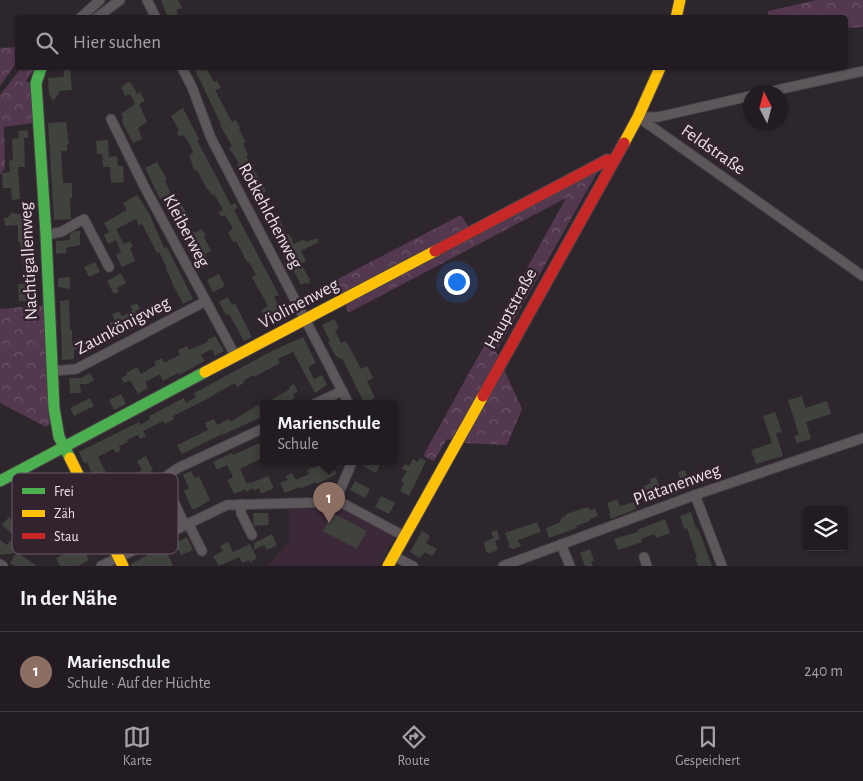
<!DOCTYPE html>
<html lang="de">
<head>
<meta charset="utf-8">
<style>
	:root { --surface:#221c22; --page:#2a252a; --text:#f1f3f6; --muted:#a2a1a5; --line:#3f3a40; --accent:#a9a0a7 }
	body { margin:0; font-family:"Alegreya Sans",sans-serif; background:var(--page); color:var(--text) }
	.controls { position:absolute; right:15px; bottom:15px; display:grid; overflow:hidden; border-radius:5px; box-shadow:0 1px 4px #0004 }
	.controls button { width:45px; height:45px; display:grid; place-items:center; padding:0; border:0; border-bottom:1px solid var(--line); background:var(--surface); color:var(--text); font:25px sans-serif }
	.compass { position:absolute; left:743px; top:85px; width:45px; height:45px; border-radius:50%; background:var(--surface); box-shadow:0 1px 4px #0004; rotate:354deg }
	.you { position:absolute; left:456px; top:281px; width:18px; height:18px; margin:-12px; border:4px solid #fff; border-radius:50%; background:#1a73e8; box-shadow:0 0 0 8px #1a73e833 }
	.badge { display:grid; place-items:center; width:32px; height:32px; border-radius:50%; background:var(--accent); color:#fff; font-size:16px; font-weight:700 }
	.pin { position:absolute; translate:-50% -41px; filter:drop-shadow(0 1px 2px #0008) }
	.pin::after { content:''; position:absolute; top:26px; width:18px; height:15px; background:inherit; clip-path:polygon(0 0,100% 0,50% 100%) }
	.popup { position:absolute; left:260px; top:400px; width:138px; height:65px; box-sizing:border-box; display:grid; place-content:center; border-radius:5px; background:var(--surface); filter:drop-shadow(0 1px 4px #0005); font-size:16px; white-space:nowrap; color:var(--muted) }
	.popup b { font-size:19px; color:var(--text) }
	.popup::after { content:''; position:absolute; left:50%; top:100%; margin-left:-10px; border:10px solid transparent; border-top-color:var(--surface) }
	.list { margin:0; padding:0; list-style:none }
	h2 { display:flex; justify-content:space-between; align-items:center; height:65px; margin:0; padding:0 20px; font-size:21px }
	h2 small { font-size:16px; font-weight:400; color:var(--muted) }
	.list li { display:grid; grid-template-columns:32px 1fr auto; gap:15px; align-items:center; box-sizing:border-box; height:80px; padding:0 20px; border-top:1px solid var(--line) }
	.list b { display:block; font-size:19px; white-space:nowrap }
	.list p { margin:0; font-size:16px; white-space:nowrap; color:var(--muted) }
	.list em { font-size:16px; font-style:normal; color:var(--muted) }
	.icon { flex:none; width:28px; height:28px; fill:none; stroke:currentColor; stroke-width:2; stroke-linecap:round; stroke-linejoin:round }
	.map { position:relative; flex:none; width:863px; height:566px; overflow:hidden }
	.search { position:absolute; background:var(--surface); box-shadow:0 1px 4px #0004; left:15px; right:15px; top:15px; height:55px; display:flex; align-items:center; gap:12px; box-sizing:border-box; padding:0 18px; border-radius:5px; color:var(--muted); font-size:19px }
	.sheet { height:145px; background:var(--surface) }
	nav { display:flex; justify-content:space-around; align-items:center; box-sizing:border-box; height:70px; border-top:1px solid var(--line); background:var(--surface); font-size:14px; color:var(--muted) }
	nav a { display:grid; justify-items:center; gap:2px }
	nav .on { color:var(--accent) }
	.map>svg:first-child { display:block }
	.built { fill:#3b2937 }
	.forest { fill:url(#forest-crowns) }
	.building { fill:#40423d }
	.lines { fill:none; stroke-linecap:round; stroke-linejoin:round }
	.street-casing { stroke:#494247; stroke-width:11 }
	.fast-casing { stroke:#494247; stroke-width:13 }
	.slow-casing { stroke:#494247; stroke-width:13 }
	.jam-casing { stroke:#494247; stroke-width:13 }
	.street { stroke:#5d575c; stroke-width:9 }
	.fast { stroke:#4caf50; stroke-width:11 }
	.slow { stroke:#ffc107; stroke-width:11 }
	.jam { stroke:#c62828; stroke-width:11 }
	.labels { text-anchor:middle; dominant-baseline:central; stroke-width:5; stroke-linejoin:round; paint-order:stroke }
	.street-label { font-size:18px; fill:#ebe1e8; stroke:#32232f }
	.key { fill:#32232f; stroke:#6a5c66; stroke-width:1 }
	.key-label { font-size:14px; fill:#ebe1e8 }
</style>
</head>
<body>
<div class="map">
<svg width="863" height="566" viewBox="0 0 863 566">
	<defs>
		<pattern id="forest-crowns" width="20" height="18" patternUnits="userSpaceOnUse" patternTransform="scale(1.25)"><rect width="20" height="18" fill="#54384f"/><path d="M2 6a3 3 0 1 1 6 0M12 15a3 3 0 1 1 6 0" fill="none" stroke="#6d5468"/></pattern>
	</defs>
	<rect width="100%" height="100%" fill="#2e262d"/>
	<!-- built -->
	<path class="built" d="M342 507 395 537 379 566H267L289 542V509Z"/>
	<!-- forest -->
	<g class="forest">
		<path d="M817 0H863V27L846 28V18L769 17 768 11Z"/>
		<path d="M17 47V62L0 86V48Z"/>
		<path d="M21 68H35L26 81 31 84 33 123 4 127 5 168 0 175V95Z"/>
		<path d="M607 155 496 352 522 409 507 445 464 443 447 439 434 461 423 456 566 198 348 313 343 297 334 281 461 215 470 229Z"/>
		<path d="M45 305 51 423 46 427 0 403V309Z"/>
	</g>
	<!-- building -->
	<g class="building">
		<path d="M161 0H178L182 8 176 10 180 18H168Z"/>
		<path d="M63 68H70L72 90 60 91 55 99 52 100 49 93 48 78 64 77Z"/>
		<path d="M194 68H206L214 82 217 81 221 88 215 90 232 122 236 120 240 128 239 129 246 142 243 143 248 155 246 156 266 191 263 193 275 218 278 217 286 234 290 235 294 244 304 239 306 242 317 238 319 242 301 251 306 261 301 264 310 280 309 284 305 283 301 285 274 234 237 164 239 163 229 148 232 146 220 125 221 124Z"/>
		<path d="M128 82 131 83 137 94 140 92 145 101 139 104 147 122 138 128 142 139 133 143 122 122 123 118 121 114 135 104 130 94 125 96 121 87Z"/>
		<path d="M183 108 199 139 197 140 231 205 235 203 238 208 234 210 279 295 274 297 284 317 275 322 273 318 267 322 261 310 268 306 252 277 256 275 249 262 248 263 246 260 236 241 233 242 228 232 233 229 225 215 221 217 219 212 223 210 214 194 212 195 208 189H207L197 170 195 171 193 167 189 155 193 153V151L187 140 183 135 179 137 177 132 179 130 171 116Z"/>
		<path d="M66 122 69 144H67V151H61L63 183H72V198H70L71 219 54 220 48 123Z"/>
		<path d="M28 130V138H24L25 167H18L20 199 12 200 11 188H3L2 173 10 172 9 161 13 160 12 139 19 138 18 131Z"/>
		<path d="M108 140 109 157 117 156 118 166H123L124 182 111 183 110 167H103L102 154H97L96 141Z"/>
		<path d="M157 162 167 180 165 181 171 194 160 199 145 168Z"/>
		<path d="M137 195 149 213 164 248 167 247 193 299 183 304 171 281H172L166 269 167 268 159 252 157 253 142 224 139 226 136 219 116 229 124 244 130 241 133 247 130 248 134 258 135 261 122 267 116 255 121 252 116 240 108 244 104 235 109 232 104 223 127 210 123 203Z"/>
		<path d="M180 202 191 220 186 223 191 233 194 231 195 233 202 229 206 236 204 237 211 251 205 254 210 264 201 269 172 214 176 211 173 206Z"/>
		<path d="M11 213 23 215 24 235 29 234 30 248H36V272H24L20 242H18V225L5 226 4 218H8Z"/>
		<path d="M76 231H80V245L66 248V253L56 254V241L70 240V234Z"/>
		<path d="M95 262 100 272 89 277 84 267Z"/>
		<path d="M121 273 126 283 117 288 119 292 114 294 107 281Z"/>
		<path d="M219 274 225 286 213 292 207 280Z"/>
		<path d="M70 277V289L58 287V278Z"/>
		<path d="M36 283 37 301H19L18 284Z"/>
		<path d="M228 297 232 305 235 303 252 337 244 341 229 314 226 315 219 302Z"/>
		<path d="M69 300 70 330H72V342L81 338 85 346 74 350V359L62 360 60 301Z"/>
		<path d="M137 303 140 309 135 311 141 325 116 338 109 323 115 320 112 315 119 311 122 316 133 310 130 306Z"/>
		<path d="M334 319 339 328 335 330 341 343 346 341 361 369 367 366 373 378 367 381 375 398 364 403 342 358 339 359 338 356 336 357 328 342 330 341 322 325Z"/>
		<path d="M215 336 224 351 215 356 212 349 201 355 205 361 179 375 178 373 163 381 160 374 145 382 148 388 138 394 130 380 124 383 121 378 127 375 126 373 137 367 141 374 156 365 154 362 162 358 164 363 180 355 178 350 187 346 189 350 208 342 207 340Z"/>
		<path d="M303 337 316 363 308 367 314 379 322 375 327 385 315 393 293 352 278 359 280 363 254 377 253 375 243 381 244 383 237 387 235 383 213 395V396L173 416 174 419 165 424 163 421 143 431 146 436 140 439 138 435 127 440 128 442 119 446 121 450 116 453 113 449 98 457 124 506 112 512 110 508 108 509 87 462 84 463 79 452 139 422 140 425 150 419 149 416 184 398 186 403 196 397 194 393 274 350Z"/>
		<path d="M90 373 94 380 88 384H80L81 393H70L69 378H81Z"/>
		<path d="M294 384 298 392 293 394 295 398 284 404H264L290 389 289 387Z"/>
		<path d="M121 394 126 404 114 410 109 400Z"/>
		<path d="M802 396 805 408 827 401 831 414 806 422 811 439 797 443 794 436 799 435 788 400Z"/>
		<path d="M90 398 94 406 74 416 70 408Z"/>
		<path d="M264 404V416L222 435V434L182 454 177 445 208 430 205 423 214 419 217 425 229 419 230 422 258 405 259 407Z"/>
		<path d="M775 412 782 432 776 433 783 456 756 464 751 450 772 443 763 416Z"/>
		<path d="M264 441V457L240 469 247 484 250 482 253 488 246 492 245 489 234 494 227 480 233 477 227 465 217 470 213 462 232 453 233 455Z"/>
		<path d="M146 456 153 470 149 473 163 502 161 503 169 518 159 523 153 510 156 509 146 495 143 487 145 486 138 472 142 470 137 461Z"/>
		<path d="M420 458 426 461 409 496 400 491 404 483 401 481 407 471 402 469 405 464 409 466 413 459 418 462Z"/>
		<path d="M326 462H338L340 466 334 469 337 474 317 484 316 482 300 489 299 487 285 493 280 483 288 480 286 476 292 473 296 480 309 474 307 470 313 467 314 468Z"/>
		<path d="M358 462H381L376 473 358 463Z"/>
		<path d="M685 470 688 479 682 482 684 489 672 495 668 484 681 479 678 472Z"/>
		<path d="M191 471 195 478 199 476 210 500 195 509H192L184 491 189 488 183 475Z"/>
		<path d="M268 476 274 488 261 494 259 488 254 491 251 483Z"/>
		<path d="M656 477 659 486 655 488 656 492 653 495 655 500 648 502 642 487 651 483 650 479Z"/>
		<path d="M355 481 370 489 365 498 350 490Z"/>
		<path d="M36 482 45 499 34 504 26 487Z"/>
		<path d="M71 490 76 501 53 514 48 503Z"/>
		<path d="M381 496 395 503 389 514 375 507Z"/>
		<path d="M617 499 620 506 634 502 636 509 611 519 609 514 610 513 607 503Z"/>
		<path d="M588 507 590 510 595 508 598 516 590 519V521L576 526 577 528 549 538 546 528 559 523 562 518 566 516V514Z"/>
		<path d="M84 510 90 522 80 526 74 515Z"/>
		<path d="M691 512 696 529 698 528 712 566H698L695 559 697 558 687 528 684 529 680 516Z"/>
		<path d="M253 513H268L269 525 254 526Z"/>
		<path d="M333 513 367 531 357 549 323 531Z"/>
		<path d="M9 517 18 525 11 533 2 525Z"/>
		<path d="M127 517 137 537 125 543 115 523Z"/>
		<path d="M665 519 670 533 656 538 654 534 641 539 642 542 618 550 614 539 638 532 637 530Z"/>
		<path d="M537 522 541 532 518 540 521 546 513 549 508 547 509 544 505 533Z"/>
		<path d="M497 530 500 539 495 541 498 550 490 553 486 552 484 542 494 538 491 532Z"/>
		<path d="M422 531 430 536 426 543 437 549 432 556 425 552 420 558 410 552Z"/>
		<path d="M272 534 277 545 267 550 264 545 254 550V543Z"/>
		<path d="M187 537 193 550 181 555 175 543Z"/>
		<path d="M0 540 7 545 10 541 23 553H18L37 566H15L10 563 16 553 0 555Z"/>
		<path d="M228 542 233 552 250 544 257 558 250 562 249 560 242 563 239 557 219 566 213 556 223 551 220 546Z"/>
		<path d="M82 546 89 560 78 566H60L56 558Z"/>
		<path d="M164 546 173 566H131V564Z"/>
		<path d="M590 549 594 561 591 562 593 566H585L580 553Z"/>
	</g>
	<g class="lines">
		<!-- street casing -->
		<g class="street-casing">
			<g id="street">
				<path d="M147 0 156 18"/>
				<path d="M80 18 100 0"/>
				<path d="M96 18 120 0"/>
				<path d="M182 68 192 87 211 138 349 404"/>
				<path d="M768 92 863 71"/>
				<path d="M638 117 863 276"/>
				<path d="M639 117H658L750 96"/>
				<path d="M111 119 144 186 236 357"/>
				<path d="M46 235 61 232 84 219 109 267"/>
				<path d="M53 371 76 369 206 301"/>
				<path d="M314 404 342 391"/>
				<path d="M695 495 722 566"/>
				<path d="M335 502 352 462"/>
				<path d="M241 504V513L252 535"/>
				<path d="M188 523 202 551"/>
				<path d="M185 525 173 500 168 475 178 468 264 428"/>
				<path d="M561 544 570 566"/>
				<path d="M394 556 413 566"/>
				<path d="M644 557 647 566"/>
				<path d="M0 564 3 566"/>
				<path d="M101 566 227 505 335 502 344 504 404 536"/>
				<path d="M503 566 695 495 863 438"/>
			</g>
		</g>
		<!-- fast casing -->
		<g class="fast-casing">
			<g id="fast">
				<path d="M41 68 36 83 46 235 54 408 59 437 70 458"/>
				<path d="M0 481 205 372"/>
			</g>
		</g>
		<!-- slow casing -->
		<g class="slow-casing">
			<g id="slow">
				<path d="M676 18 680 0"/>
				<path d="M624 143 638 117 660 68"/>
				<path d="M205 372 435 251"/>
				<path d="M70 458 123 566"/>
				<path d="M388 566 483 396"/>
			</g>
		</g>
		<!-- jam casing -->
		<g class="jam-casing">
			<g id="jam">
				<path d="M435 251 607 160 614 161"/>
				<path d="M483 396 624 143"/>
			</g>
		</g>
		<!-- street -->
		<use href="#street" class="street"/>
		<!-- fast -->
		<use href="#fast" class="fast"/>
		<!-- slow -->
		<use href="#slow" class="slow"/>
		<!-- jam -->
		<use href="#jam" class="jam"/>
	</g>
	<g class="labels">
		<!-- street labels -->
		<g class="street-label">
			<text transform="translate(713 150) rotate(35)">Feldstraße</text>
			<text transform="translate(270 216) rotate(62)">Rotkehlchenweg</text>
			<text transform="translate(186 231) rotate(62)">Kleiberweg</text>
			<text transform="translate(29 261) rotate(-93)">Nachtigallenweg</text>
			<text transform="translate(299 304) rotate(-28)">Violinenweg</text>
			<text transform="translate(511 309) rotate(-61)">Hauptstraße</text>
			<text transform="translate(123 326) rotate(-28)">Zaunkönigweg</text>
			<text transform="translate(677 485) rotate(-20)">Platanenweg</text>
		</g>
	</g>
	<!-- legend -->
	<rect x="12" y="473" width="166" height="81" rx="8" class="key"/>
	<rect x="22" y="488" width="23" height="6" fill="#4caf50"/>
	<rect x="22" y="510" width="23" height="7" fill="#ffc107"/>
	<rect x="22" y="533" width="23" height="6" fill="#c62828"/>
	<g class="key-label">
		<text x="54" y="496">Frei</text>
		<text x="54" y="518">Zäh</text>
		<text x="54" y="541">Stau</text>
	</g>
</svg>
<div class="controls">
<button><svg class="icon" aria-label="layers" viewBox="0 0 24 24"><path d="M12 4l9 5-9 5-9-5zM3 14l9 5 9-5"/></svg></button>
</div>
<svg class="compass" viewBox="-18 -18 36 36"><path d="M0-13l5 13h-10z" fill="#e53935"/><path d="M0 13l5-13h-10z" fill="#a2a1a5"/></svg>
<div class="you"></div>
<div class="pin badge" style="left:329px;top:523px;background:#8d6e63">1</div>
<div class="popup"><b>Marienschule</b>Schule</div>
<div class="search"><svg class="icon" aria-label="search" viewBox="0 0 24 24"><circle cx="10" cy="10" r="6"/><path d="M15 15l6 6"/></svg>Hier suchen</div>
</div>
<section class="sheet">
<h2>In der Nähe<small></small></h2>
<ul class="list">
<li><span class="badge" style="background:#8d6e63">1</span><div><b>Marienschule</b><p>Schule · Auf der Hüchte</p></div><em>240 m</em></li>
</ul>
</section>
<nav>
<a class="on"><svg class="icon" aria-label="map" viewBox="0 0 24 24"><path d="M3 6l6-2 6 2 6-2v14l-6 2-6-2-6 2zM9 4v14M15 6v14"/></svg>Karte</a>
<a><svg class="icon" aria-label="directions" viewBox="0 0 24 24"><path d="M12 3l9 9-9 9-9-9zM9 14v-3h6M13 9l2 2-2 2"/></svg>Route</a>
<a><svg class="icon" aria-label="saved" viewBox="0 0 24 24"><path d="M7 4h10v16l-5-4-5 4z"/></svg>Gespeichert</a>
</nav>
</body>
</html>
